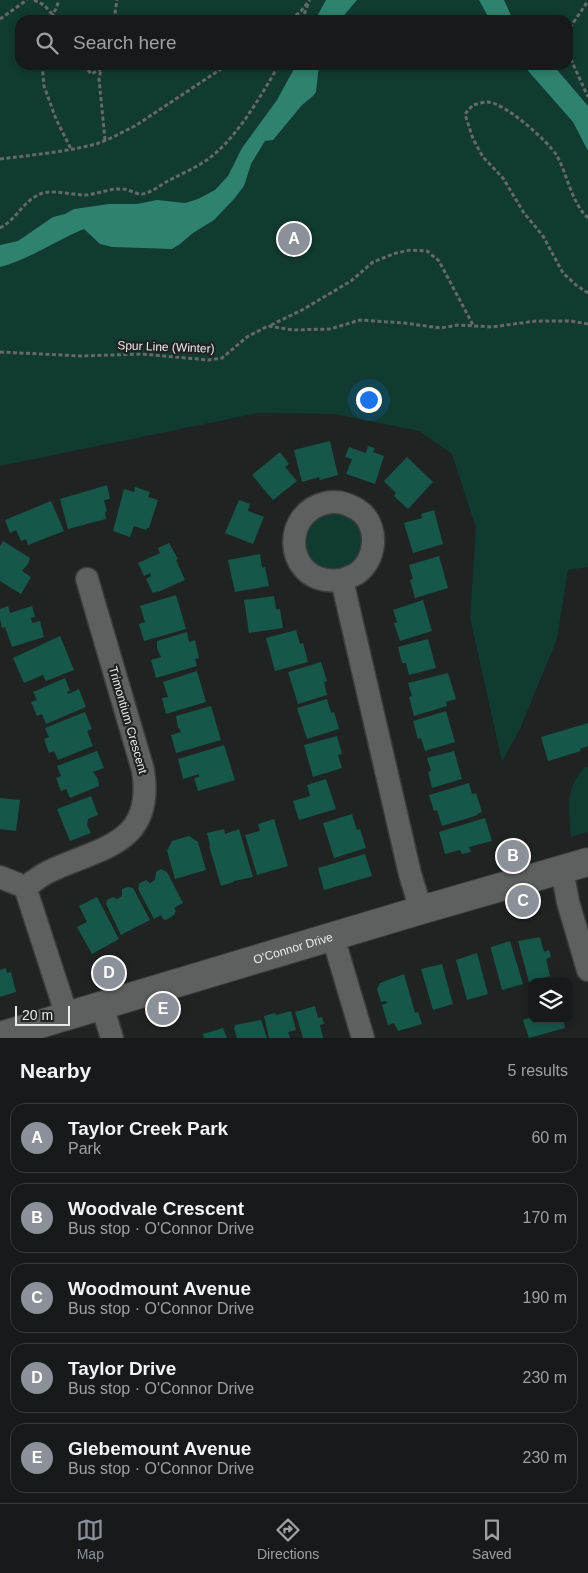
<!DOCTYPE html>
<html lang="en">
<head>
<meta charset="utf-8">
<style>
	:root { --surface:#171a1a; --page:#242727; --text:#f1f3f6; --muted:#9ea1a2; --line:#363839; --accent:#8c9099 }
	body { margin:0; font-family:Helvetica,sans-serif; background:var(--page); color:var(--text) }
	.controls { position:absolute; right:15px; bottom:15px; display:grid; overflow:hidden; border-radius:10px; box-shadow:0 2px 8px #0003 }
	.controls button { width:45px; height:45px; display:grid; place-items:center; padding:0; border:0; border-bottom:1px solid var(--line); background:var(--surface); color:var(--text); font:25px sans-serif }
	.scale { position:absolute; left:15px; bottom:12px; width:55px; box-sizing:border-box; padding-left:5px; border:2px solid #e9ebeb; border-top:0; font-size:14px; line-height:18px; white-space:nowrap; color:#e9ebeb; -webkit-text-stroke:4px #1f2322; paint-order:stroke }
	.you { position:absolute; left:368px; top:399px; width:18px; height:18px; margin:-12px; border:4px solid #fff; border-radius:50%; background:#1a73e8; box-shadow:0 0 0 8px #1a73e833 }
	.badge { display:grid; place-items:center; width:32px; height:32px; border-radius:50%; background:var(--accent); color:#fff; font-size:16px; font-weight:700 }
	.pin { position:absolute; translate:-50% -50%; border:2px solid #fff; box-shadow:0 1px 5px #0006 }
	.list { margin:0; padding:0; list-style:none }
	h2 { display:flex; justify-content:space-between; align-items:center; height:65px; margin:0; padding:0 20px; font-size:21px }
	h2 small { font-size:16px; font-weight:400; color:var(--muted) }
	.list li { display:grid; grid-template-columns:32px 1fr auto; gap:15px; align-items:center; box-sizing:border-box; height:70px; margin:0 10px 10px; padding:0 10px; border:1px solid var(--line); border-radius:15px }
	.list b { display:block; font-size:19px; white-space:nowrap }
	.list p { margin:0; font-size:16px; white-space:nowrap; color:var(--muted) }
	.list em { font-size:16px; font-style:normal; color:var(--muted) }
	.icon { flex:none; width:28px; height:28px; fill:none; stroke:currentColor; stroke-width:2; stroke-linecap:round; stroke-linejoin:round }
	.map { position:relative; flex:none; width:588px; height:1038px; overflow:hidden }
	.search { position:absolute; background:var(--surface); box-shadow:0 2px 8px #0003; left:15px; right:15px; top:15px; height:55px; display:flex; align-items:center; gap:12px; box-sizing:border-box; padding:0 18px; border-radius:15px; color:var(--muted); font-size:19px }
	.sheet { height:465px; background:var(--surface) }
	nav { display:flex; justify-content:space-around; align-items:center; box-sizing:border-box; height:70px; border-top:1px solid var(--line); background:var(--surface); font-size:14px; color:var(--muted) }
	nav a { display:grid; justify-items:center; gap:2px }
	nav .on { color:var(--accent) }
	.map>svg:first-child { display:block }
	.green { fill:#113a30; fill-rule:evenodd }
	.water { fill:#2e826e }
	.building { fill:#165749 }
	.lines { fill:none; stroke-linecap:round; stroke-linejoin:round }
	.street-casing { stroke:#3a3d3c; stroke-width:25 }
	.secondary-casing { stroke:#3a3d3c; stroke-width:30 }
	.path { stroke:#666969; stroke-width:3; stroke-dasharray:4 2.5; stroke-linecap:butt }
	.street { stroke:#5c605e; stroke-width:22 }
	.secondary { stroke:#5c605e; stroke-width:28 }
	.labels { text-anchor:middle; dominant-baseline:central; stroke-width:4.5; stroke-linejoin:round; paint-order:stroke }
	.street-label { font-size:12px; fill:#e9ebeb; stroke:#1f2322 }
</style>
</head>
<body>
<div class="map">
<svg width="588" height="1038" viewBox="0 0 588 1038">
	<rect width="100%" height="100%" fill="#1f2322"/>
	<!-- green -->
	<g class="green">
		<path d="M0 0H588V567L568 570 557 639 520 729 502 762 470 618 476 528 452 454 419 431 335 414 259 413 0 466ZM20 20H568V65H20Z"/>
		<circle cx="334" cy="542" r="29"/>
		<path d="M585 767H588V832L571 837C569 809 564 789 585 767Z"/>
	</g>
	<!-- water -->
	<g class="water">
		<path d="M326 0H357L340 20H315Z"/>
		<path d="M479 0H504L513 20H490Z"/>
		<path d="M296 65H319L316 92 313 96 302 105 273 140 265 141 251 164 244 186 234 199 214 220 193 233 180 244 172 249 112 247 100 244 84 229C55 241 30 259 0 267V245L18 241 53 217 65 214 74 209 109 204H137L157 200 185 203 198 199 215 190 228 176 242 148 277 100Z"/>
		<path d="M523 65H553L588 106V151L573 122Z"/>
	</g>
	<!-- building -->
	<g class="building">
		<path d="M330 441 338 475 320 480 319 477 302 482 294 450Z"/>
		<path d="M368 446 375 448 373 452 384 456 375 484 346 474 352 459 345 457 349 447 366 453Z"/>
		<path d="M280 452 289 464 285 467 297 481 273 500 252 475Z"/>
		<path d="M407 457 433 482 408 509 394 496 396 493 384 481Z"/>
		<path d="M107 485 110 499 104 500 107 511 105 512 106 519 68 529 60 499Z"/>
		<path d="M135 487 150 492 148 497 158 500 149 528H147L146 530 134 526 130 537 113 531 124 489 134 492Z"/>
		<path d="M239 500 250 504 248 511 264 517 253 544 225 533Z"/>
		<path d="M51 501 64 531 28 545 26 539 21 541 16 530 10 533 5 520Z"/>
		<path d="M434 510 443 544 413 553 404 523 422 518 421 514Z"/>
		<path d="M3 541 30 558 28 564 22 571 31 577 21 594 0 581V546Z"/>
		<path d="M169 543 178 559 176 560 185 580 158 592V591L153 593 146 579 151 576 150 573 144 576 138 563 160 553 158 548Z"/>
		<path d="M260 554 262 568 265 567 269 586 235 592 228 560Z"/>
		<path d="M439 556 448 588 415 598 410 580 413 579 409 565Z"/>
		<path d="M176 595 186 629 144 641 139 624 145 622 140 606Z"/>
		<path d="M274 596 276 609H280L283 628 249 633 244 600Z"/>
		<path d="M423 600 432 631 400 641 394 623 397 622 393 610Z"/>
		<path d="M8 606 10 613 32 606 35 617 31 618 32 623 40 621 44 637 12 647 5 627 2 628 0 619V609Z"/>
		<path d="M296 630 300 644 303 643 308 662 275 671 266 638Z"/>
		<path d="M187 632 189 642 195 640 199 658 195 659 197 666 156 678 151 660 161 657 157 648V641Z"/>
		<path d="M60 636 74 670 46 681 43 675 24 683 13 658Z"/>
		<path d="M428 639 436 668 409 675 406 663H402L398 647Z"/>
		<path d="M321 662 327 681 324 682 327 695 298 704 288 672Z"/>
		<path d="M197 671 206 702 166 714 162 698 168 697 163 682Z"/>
		<path d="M448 673 456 699 446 702 447 706 414 716 409 697 412 696 408 683Z"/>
		<path d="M65 678 70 691 67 692 68 694 79 689 86 707 46 724 42 714 37 716 31 702 37 700 33 692Z"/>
		<path d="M327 699 331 713 334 712 339 729 307 739 297 708Z"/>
		<path d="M211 706 221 740 176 753 171 735 181 732 179 728H178L176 716Z"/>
		<path d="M446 711 455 742 425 751 421 738 418 739 413 721Z"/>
		<path d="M85 712 92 729 87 731 93 746 58 760 54 751 49 753 44 739 49 737 45 728Z"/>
		<path d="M588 723V746L580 749 581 751 548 761 541 737Z"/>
		<path d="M337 736 342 754 338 755 342 768 313 777 304 745Z"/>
		<path d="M224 745 235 780 198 791 194 778 199 777V774L183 779 178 759Z"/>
		<path d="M97 751 104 768 93 772 98 779 99 786 70 798 66 789 61 791 56 778 61 776 57 766Z"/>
		<path d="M454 751 462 779 432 788 428 772 431 771 427 758Z"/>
		<path d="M326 779 336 809 299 820 293 801 310 796 307 785Z"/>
		<path d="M469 783 472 794 476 793 482 812 477 814 478 815 442 826 437 810 434 811 429 795Z"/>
		<path d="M91 796 98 815 88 819 87 825 91 833 70 841 57 809Z"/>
		<path d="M0 798 20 800 16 831 0 829Z"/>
		<path d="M352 814 357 830 360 829 366 848 334 858 323 823Z"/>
		<path d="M485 818 492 841 469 847 471 852 462 854 460 850 445 854 439 832Z"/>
		<path d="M274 819 288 866 257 875 245 835 260 831 258 824Z"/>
		<path d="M224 829 225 834 239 829 253 877 234 881V882L221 886 209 846 210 845 207 833Z"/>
		<path d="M189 836 198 842 206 870 175 879 167 851 172 841Z"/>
		<path d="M365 854 372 876 324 890 318 868Z"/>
		<path d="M161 869 167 872 183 903 174 908 176 911 174 915 166 920 163 919 161 915 154 919 138 889 139 884 142 882 146 880 150 883 155 880 156 872Z"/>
		<path d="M128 887 133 888 150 920 121 935 106 904 107 900 113 897 117 899 122 896V889Z"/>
		<path d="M97 897 119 939 92 954 77 927 87 922 79 906Z"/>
		<path d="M540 937 544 952 549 950 551 957 546 959 550 976 529 982 518 941Z"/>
		<path d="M510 941 523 984 502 990 491 949V947Z"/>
		<path d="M477 953 488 994 467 1000 456 960Z"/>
		<path d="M442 964 453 1004 433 1010 421 969Z"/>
		<path d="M6 968 7 973 11 972 16 992 0 997V970Z"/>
		<path d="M404 974 415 1013 418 1012 422 1024 398 1031 394 1023 388 1025 382 1005 387 1003 386 1001 381 1002 377 989 380 983Z"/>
		<path d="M315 1006 318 1018 322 1017 324 1024 320 1025 323 1038H303L295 1012Z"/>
		<path d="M291 1011 296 1030 288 1032 290 1038H269L264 1016 275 1013 276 1015Z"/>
		<path d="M532 1017V1019H563L565 1028 529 1038 523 1020Z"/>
		<path d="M261 1020 267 1038H237L234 1028 235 1027V1025Z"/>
		<path d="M223 1028 227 1038H204L203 1034Z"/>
	</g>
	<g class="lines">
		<!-- street casing -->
		<g class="street-casing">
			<g id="street">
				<path d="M342 580C338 580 332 581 327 580 285 575 282 513 326 503 339 500 352 505 362 513 379 529 376 561 356 574 352 576 347 578 342 580L410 874 421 910"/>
				<path d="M562 869 568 902 588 970"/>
				<path d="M0 877 25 887 67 1016"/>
				<path d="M25 887C33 882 40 876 48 872 100 847 155 845 143 770L87 579"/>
				<path d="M333 937 363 1038"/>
				<path d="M102 1006 112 1038"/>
			</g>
		</g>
		<!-- secondary casing -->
		<g class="secondary-casing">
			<g id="secondary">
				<path id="s1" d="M0 1036 421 910 588 862"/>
			</g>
		</g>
		<!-- path -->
		<g class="path">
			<path d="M34 0 44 5 52 14 56 9 59 0"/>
			<path d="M52 14 57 20"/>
			<path d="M0 19 27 0"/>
			<path d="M114 20 117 0"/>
			<path d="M291 20 301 11 310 0"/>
			<path d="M302 20 308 4"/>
			<path d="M568 34 571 26 588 1"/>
			<path d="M568 53 588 97"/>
			<path d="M42 65 44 86 56 119 71 149"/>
			<path d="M84 65 91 74 101 69"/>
			<path d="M105 140 99 79 101 69 106 65"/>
			<path d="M0 159C32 155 65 152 96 144 109 140 122 132 135 126L227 65"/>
			<path d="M588 218C571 202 568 176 557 156 548 141 505 103 488 102 483 102 477 104 473 105L465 114 473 139 483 157 503 178 524 213 543 236 563 273 576 285 588 293"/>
			<path d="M0 228C16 220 22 202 40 194 53 189 71 195 85 195 98 194 110 188 123 189 129 189 135 194 141 194 150 194 160 185 168 181 179 175 191 170 202 163 234 144 260 97 279 65"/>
			<path d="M271 325 302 310 351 281 373 262 396 253 411 250 427 251 439 261 473 325"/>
			<path d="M0 352 82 356 141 354 209 360 222 358 247 337 268 326 293 330 330 329 360 320 404 323 441 328 458 325 492 327 536 321H571L588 324"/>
		</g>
		<!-- street -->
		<use href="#street" class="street"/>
		<!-- secondary -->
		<use href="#secondary" class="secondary"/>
	</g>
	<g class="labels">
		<!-- street labels -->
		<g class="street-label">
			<text transform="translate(166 347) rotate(2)">Spur Line (Winter)</text>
			<text transform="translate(128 720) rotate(74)">Trimontium Crescent</text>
			<text stroke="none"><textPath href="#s1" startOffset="306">O'Connor Drive</textPath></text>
		</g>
	</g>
</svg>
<div class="controls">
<button><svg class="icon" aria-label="layers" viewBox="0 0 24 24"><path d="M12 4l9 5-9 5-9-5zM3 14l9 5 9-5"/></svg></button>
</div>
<div class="scale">20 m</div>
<div class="you"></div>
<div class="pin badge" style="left:294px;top:239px">A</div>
<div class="pin badge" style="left:513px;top:856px">B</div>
<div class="pin badge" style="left:523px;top:901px">C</div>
<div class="pin badge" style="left:109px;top:973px">D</div>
<div class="pin badge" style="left:163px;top:1009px">E</div>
<div class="search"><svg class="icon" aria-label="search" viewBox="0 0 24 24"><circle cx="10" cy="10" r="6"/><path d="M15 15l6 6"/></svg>Search here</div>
</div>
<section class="sheet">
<h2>Nearby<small>5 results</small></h2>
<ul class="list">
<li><span class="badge">A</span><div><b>Taylor Creek Park</b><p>Park</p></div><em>60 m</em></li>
<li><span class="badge">B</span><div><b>Woodvale Crescent</b><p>Bus stop · O'Connor Drive</p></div><em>170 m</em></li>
<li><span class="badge">C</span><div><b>Woodmount Avenue</b><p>Bus stop · O'Connor Drive</p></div><em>190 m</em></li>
<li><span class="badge">D</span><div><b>Taylor Drive</b><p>Bus stop · O'Connor Drive</p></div><em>230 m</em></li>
<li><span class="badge">E</span><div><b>Glebemount Avenue</b><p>Bus stop · O'Connor Drive</p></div><em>230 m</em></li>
</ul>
</section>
<nav>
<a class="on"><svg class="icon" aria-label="map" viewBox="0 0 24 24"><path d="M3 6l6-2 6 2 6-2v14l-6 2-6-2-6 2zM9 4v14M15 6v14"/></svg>Map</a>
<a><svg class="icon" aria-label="directions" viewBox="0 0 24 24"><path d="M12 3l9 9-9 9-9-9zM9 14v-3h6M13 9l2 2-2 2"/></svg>Directions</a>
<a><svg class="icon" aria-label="saved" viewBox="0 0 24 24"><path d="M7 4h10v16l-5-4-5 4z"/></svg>Saved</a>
</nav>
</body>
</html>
